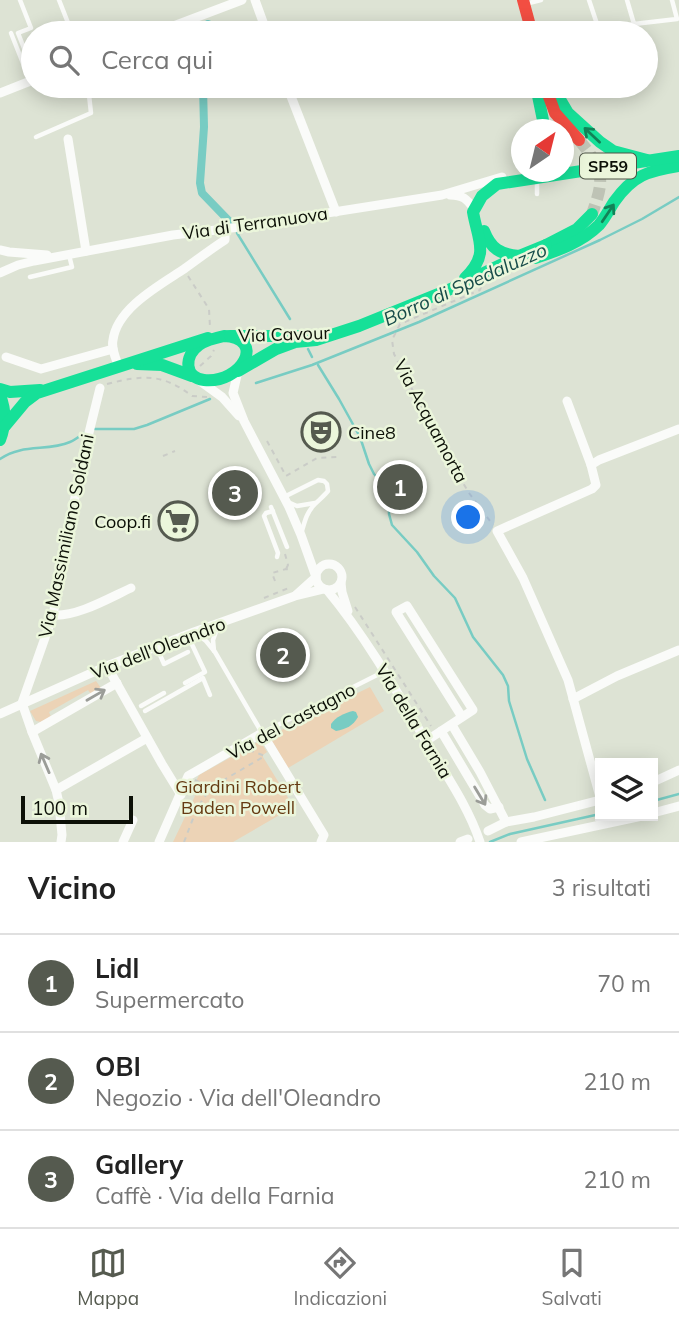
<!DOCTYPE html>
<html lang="it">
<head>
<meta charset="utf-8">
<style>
	:root { --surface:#fff; --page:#f6f6f6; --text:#222; --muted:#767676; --line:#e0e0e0; --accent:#555a4f }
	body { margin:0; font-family:Mulish,sans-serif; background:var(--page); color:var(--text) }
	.controls { position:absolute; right:21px; bottom:21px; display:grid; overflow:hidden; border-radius:0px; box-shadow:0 4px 18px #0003 }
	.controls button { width:63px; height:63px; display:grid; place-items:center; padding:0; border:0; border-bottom:2px solid var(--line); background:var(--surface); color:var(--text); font:35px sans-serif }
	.compass { position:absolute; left:511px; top:119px; width:63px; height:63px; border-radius:50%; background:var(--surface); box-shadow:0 4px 18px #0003; rotate:35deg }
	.scale { position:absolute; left:21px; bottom:18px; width:112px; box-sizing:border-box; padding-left:7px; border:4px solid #0c1007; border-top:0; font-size:19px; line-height:24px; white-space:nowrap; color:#0c1007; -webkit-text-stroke:5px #ebf6db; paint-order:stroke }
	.you { position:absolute; left:469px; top:518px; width:24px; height:24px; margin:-18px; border:5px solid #fff; border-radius:50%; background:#1a73e8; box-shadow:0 0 0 10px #1a73e833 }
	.badge { display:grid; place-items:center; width:46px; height:46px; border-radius:50%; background:var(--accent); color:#fff; font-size:23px; font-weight:700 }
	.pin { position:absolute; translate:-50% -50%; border:4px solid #fff; box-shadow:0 2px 7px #0006 }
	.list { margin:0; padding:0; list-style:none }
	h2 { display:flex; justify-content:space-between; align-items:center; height:91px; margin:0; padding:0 28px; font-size:30px }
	h2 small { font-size:23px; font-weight:400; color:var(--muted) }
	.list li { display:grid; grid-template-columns:46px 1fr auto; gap:21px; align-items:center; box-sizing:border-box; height:98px; padding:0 28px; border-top:2px solid var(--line) }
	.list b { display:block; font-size:26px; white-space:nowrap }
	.list p { margin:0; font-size:23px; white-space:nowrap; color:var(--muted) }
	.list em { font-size:23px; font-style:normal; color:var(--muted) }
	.icon { flex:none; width:38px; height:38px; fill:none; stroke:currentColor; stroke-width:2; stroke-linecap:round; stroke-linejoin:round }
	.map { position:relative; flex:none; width:679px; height:842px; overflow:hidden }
	.search { position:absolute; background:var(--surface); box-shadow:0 4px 18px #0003; left:21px; right:21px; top:21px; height:77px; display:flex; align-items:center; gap:18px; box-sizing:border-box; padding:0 24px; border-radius:38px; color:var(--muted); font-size:26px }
	.sheet { height:385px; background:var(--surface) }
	nav { display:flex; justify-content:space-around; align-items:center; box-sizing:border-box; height:98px; border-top:2px solid var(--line); background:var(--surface); font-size:19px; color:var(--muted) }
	nav a { display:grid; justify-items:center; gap:4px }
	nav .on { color:var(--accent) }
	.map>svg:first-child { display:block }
	.green { fill:#ecd3b6 }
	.water { fill:#78ccc3 }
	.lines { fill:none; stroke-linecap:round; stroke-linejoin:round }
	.stream { stroke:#78ccc3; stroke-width:2.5 }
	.canal { stroke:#78ccc3; stroke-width:8 }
	.secondary-tunnel { stroke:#bec3b5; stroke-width:12; stroke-dasharray:12 6; stroke-linecap:butt }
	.path { stroke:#caccc7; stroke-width:2; stroke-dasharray:5 5; stroke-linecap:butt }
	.lane { stroke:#fafbf9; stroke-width:4.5 }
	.street { stroke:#fafbf9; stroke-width:9 }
	.fast { stroke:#16e098; stroke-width:12 }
	.jam { stroke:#f24e42; stroke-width:12 }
	.oneway { stroke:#128257 }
	.oneway2 { stroke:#9b9d98 }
	.labels { text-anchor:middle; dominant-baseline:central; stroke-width:5; stroke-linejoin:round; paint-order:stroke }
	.shield { fill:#ebf6db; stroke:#4f5547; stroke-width:2 }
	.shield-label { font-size:16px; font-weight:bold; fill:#0c1007 }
	.street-label { font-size:18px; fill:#0c1007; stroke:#ebf6db }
	.poi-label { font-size:18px; fill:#0c1007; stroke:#ebf6db; text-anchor:start }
	.park-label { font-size:18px; fill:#653a11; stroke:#ebf6db }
	.water-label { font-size:19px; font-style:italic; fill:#184c4a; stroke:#ebf6db }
</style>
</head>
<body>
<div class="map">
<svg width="679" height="842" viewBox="0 0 679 842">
	<rect width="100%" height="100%" fill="#dde3d4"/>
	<!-- green -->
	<g class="green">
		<path d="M96 681 101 688 91 694 88 690 49 712 51 717 41 722 36 721 30 711Z"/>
		<path d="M370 687 384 711 288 768 269 736Z"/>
		<path d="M260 741 267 752 263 755V757L290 801 294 800 297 805 233 842H173L195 796 192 789 199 775Z"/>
	</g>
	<!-- water -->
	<path class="water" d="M353 711 356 712 358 717C353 726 346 729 336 731L331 728V724C336 717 344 713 353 711Z"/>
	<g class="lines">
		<!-- stream -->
		<g class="stream">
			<path d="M237 233 290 319"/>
			<path d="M308 349 312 357"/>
			<path d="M318 365 339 399 360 437 369 464 374 474 391 492 394 499 389 509V514L392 525 417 552 434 576 455 598 473 637 503 675 508 686 509 701 527 759 545 800"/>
			<path d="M256 383 312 365 419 322 600 240 642 219 679 197"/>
			<path d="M95 429H134L147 425 210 399"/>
			<path d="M0 459C23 443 47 452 70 442 75 440 80 436 84 433"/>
			<path d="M653 801 679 794"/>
			<path d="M490 842 510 834 600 814"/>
		</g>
		<!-- canal -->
		<g class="canal">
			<path d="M207 33 208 24"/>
			<path d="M203 86 204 127 200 183 202 193 230 222"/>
		</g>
		<!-- secondary-tunnel -->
		<path class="secondary-tunnel" d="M579 140C604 170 605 178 592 214"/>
		<!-- path -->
		<g class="path">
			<path d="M188 276 209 309 210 327"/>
			<path d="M481 287 480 290 400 324 392 340 394 354 445 453 469 493 493 525"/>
			<path d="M200 366 211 356 214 350"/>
			<path d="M107 384C143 375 162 373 192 396L207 397"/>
			<path d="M267 441 286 476 317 458 339 457"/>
			<path d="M163 456 175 451"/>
			<path d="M285 554 288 565 286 569"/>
			<path d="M275 581 272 573 286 569 291 570"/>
			<path d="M264 598 291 587"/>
			<path d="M355 607 431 726"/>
			<path d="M249 750 265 756"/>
			<path d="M195 780 206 785H215L265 756"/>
			<path d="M184 842C192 822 198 800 215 785"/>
		</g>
		<!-- lane -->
		<g class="lane">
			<path d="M20 0 31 28 18 33 33 71"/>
			<path d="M59 0 72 33"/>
			<path d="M589 0 599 30 634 24"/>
			<path d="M627 0 634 24 677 19 672 0"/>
			<path d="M525 4 541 0"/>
			<path d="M11 33 30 81"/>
			<path d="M36 137 91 113 88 86"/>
			<path d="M537 194V181"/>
			<path d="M30 277 72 267 69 255"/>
			<path d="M288 495 318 480 324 481 327 484 328 491C324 496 320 499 315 504 307 512 305 520 302 531"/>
			<path d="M290 503 297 506 315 503"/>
			<path d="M271 507 287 547"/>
			<path d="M273 511 266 513 264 516 278 553 277 557"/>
			<path d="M195 633 206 641 215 652 262 733 383 672"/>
			<path d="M157 648 164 664 188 652"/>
			<path d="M214 651 213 640 218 626"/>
			<path d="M185 683 205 672 188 636"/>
			<path d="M141 706 164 693"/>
			<path d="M145 711 203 678 210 695"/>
		</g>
		<!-- street -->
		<g class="street">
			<path d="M255 0 267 33"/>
			<path d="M155 33 242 0"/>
			<path d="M287 86 336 212"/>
			<path d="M0 93 33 80"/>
			<path d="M68 139 86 251"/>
			<path d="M450 195C463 195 467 199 474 209"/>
			<path d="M0 250 9 252 47 255"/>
			<path d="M0 273 18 265 34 261 173 235 225 229 442 195 502 177"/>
			<path d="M6 357 41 369 113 349"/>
			<path d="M119 367C116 359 111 349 113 340 117 308 160 285 184 269 198 259 211 249 225 240V229"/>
			<path d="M238 371 233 393 244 421 289 507 301 535 316 577 296 595"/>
			<path d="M200 381 222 397 239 416"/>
			<path d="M567 401 591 465 596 485 592 489 497 531 523 578 568 680 600 797"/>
			<path d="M591 465 599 460 679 429"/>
			<circle cx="329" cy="577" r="13"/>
			<path d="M341 583 342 592 348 611"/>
			<path d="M327 590C366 637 396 690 427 743 446 775 468 806 480 842"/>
			<path d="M53 615C77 617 109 598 131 588"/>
			<path d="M107 666 162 764 181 795"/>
			<path d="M573 699 617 676 679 650"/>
			<path d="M0 714 107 666 194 632 295 596 324 589"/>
			<path d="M452 725 480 772 506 822"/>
			<path d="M441 731 485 805 490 809 499 807"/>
			<path d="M32 732 117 683"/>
			<path d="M426 741 473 710 407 606 396 612 462 717"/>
			<path d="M653 782 679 770"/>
			<path d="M56 790 147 738"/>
			<path d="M653 813 679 806"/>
			<path d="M488 831 506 822 534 817 600 800"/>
			<path d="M61 842 62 835 59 803 56 790 32 732 22 703 53 615 81 465 100 388"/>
			<path d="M123 842 133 820"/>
			<path d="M159 842 188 776 262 733 324 835 321 842"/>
			<path d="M460 842 468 839"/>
			<path d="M521 842 642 816"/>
		</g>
		<!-- fast -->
		<g class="fast">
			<path d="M536 86 545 130"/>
			<path d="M555 86 558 96 568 113 600 142 613 151 647 160"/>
			<path d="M484 231C491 249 500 254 519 256"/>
			<path d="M546 245 577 229 592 214"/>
			<path d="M535 258C557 251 582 242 599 225 605 218 609 210 614 202 633 175 648 171 679 166"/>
			<path d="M465 278C490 254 478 241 473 212L482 196 497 184 679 156"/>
			<path d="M224 336C267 338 242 384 204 380 184 378 184 356 199 345 206 340 215 338 224 336Z"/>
			<path d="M230 336H301"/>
			<path d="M137 364 162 365 192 376"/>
			<path d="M238 371 276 349 295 342 316 340 359 326 453 288 519 256 546 245"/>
			<path d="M0 389 10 392 40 390"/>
			<path d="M0 395C6 411 6 424 0 440"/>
			<path d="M5 426 25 402 37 393 208 338"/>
		</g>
		<!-- jam -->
		<g class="jam">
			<path d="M523 0 532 33"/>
			<path d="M545 86 555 113 579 140"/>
		</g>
	</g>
	<!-- one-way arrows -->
	<defs><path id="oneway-shaft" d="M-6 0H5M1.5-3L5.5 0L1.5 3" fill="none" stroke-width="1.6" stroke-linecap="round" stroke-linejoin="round" transform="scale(1.75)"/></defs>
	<g class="oneway">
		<use href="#oneway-shaft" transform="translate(592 135) rotate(-137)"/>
		<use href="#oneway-shaft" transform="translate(608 213) rotate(-56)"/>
	</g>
	<g class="oneway2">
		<use href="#oneway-shaft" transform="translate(96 695) rotate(-30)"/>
		<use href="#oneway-shaft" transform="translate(45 763) rotate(-113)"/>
		<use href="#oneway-shaft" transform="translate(480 796) rotate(59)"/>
	</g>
	<!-- icons -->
	<defs>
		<g id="theatre-ring" transform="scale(2.0125)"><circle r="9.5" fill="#ebf6db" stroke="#555a4f" stroke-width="1.5"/><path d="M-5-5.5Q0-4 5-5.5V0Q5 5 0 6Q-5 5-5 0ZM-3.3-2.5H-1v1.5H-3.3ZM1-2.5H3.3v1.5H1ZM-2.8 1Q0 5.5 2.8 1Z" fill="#555a4f"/></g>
		<g id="supermarket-ring" transform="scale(2.0125)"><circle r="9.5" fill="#ebf6db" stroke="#555a4f" stroke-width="1.5"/><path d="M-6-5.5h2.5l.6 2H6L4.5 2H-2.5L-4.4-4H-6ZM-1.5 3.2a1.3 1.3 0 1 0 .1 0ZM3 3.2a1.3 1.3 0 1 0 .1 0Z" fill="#555a4f"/></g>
	</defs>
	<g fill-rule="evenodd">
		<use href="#theatre-ring" x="321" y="432"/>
		<use href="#supermarket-ring" x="178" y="521"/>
	</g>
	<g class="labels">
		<!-- shield labels -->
		<rect class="shield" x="580" y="153.5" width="56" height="25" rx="5"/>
		<g class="shield-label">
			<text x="608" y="166">SP59</text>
		</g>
		<!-- street labels -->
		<g class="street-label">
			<text transform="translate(255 223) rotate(-8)">Via di Terranuova</text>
			<text transform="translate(284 334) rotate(-2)">Via Cavour</text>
			<text transform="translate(431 421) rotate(62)">Via Acquamorta</text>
			<text transform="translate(66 536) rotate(-78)">Via Massimiliano Soldani</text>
			<text transform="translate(158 648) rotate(-21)">Via dell'Oleandro</text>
			<text transform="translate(291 721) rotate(-28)">Via del Castagno</text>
			<text transform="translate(414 721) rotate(59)">Via della Farnia</text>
		</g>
		<!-- poi labels -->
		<g class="poi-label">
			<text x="348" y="432">Cine8</text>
			<text x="151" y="521" text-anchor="end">Coop.fi</text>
		</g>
		<!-- park labels -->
		<g class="park-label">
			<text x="238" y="786">Giardini Robert<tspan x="238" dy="21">Baden Powell</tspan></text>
		</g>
		<!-- water labels -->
		<g class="water-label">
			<text transform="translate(465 284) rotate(-24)">Borro di Spedaluzzo</text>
		</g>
	</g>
</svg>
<div class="controls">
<button><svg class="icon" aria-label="layers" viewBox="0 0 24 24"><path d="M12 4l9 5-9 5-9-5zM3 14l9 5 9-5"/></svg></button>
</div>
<svg class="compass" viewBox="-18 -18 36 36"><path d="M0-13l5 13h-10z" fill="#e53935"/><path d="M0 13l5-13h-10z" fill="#767676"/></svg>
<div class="scale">100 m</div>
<div class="you"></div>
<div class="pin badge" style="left:400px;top:487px">1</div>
<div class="pin badge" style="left:283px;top:655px">2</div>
<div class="pin badge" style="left:235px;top:493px">3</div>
<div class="search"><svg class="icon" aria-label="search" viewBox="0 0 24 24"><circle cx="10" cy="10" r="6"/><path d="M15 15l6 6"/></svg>Cerca qui</div>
</div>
<section class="sheet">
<h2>Vicino<small>3 risultati</small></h2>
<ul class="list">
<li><span class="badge">1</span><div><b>Lidl</b><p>Supermercato</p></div><em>70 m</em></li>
<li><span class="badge">2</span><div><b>OBI</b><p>Negozio · Via dell'Oleandro</p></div><em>210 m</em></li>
<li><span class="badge">3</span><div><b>Gallery</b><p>Caffè · Via della Farnia</p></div><em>210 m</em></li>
</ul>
</section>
<nav>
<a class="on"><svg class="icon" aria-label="map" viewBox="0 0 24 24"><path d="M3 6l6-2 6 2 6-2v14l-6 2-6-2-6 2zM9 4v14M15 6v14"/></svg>Mappa</a>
<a><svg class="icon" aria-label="directions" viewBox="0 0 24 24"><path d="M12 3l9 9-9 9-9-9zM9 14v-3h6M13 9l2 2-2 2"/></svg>Indicazioni</a>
<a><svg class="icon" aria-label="saved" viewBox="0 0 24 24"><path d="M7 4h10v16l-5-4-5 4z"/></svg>Salvati</a>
</nav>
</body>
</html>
